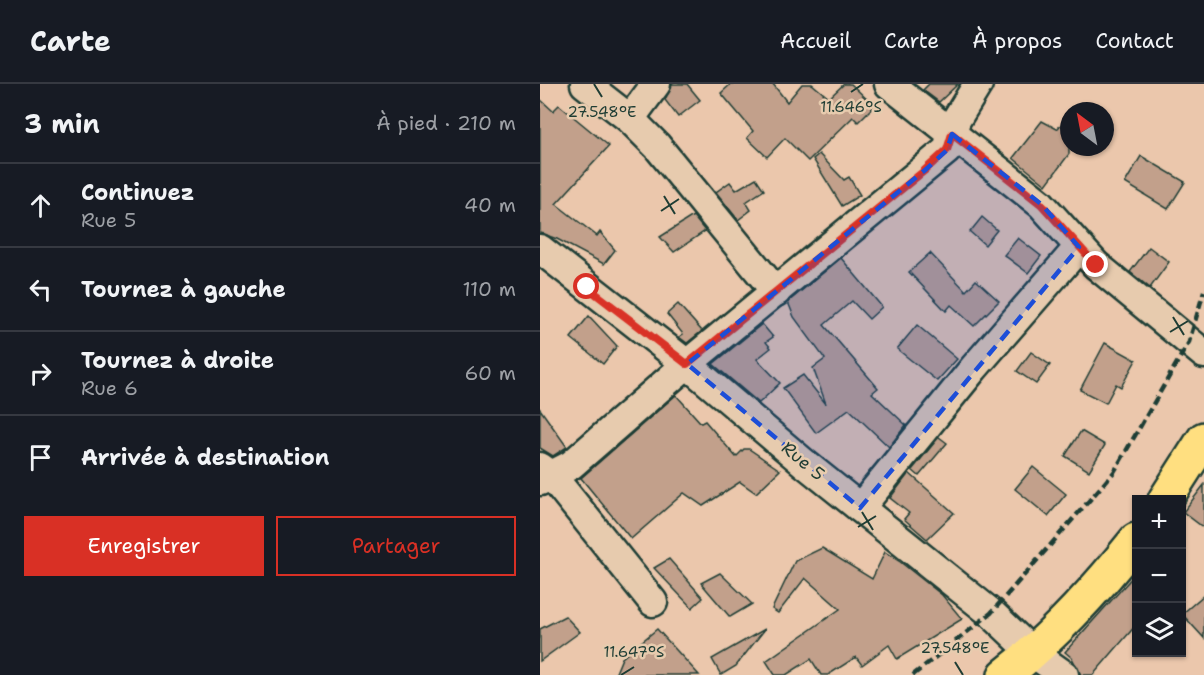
<!DOCTYPE html>
<html lang="fr">
<head>
<meta charset="utf-8">
<style>
	:root { --surface:#171b24; --page:#20242c; --text:#f1f3f6; --muted:#9ea1a6; --line:#363941; --accent:#d93025 }
	body { margin:0; font-family:"Shantell Sans",sans-serif; background:var(--page); color:var(--text) }
	.controls { position:absolute; right:18px; bottom:18px; display:grid; overflow:hidden; border-radius:0px; box-shadow:0 2px 4px #0004 }
	.controls button { width:54px; height:54px; display:grid; place-items:center; padding:0; border:0; border-bottom:2px solid var(--line); background:var(--surface); color:var(--text); font:30px sans-serif }
	.compass { position:absolute; left:520px; top:18px; width:54px; height:54px; border-radius:50%; background:var(--surface); box-shadow:0 2px 4px #0004; rotate:328deg }
	.stop { position:absolute; width:18px; height:18px; margin:-14px; border:4px solid #d93025; border-radius:50%; background:#fff }
	.stop.end { background:#d93025; border-color:#fff; box-shadow:0 2px 6px #0008 }
	.list { margin:0; padding:0; list-style:none }
	h2 { display:flex; justify-content:space-between; align-items:center; height:78px; margin:0; padding:0 24px; font-size:26px }
	h2 small { font-size:20px; font-weight:400; color:var(--muted) }
	.list li { display:grid; grid-template-columns:39px 1fr auto; gap:18px; align-items:center; box-sizing:border-box; height:84px; padding:0 24px; border-top:2px solid var(--line) }
	.list b { display:block; font-size:22px; white-space:nowrap }
	.list p { margin:0; font-size:20px; white-space:nowrap; color:var(--muted) }
	.list em { font-size:20px; font-style:normal; color:var(--muted) }
	.actions { display:flex; gap:12px; padding:18px 24px }
	.actions a { flex:1; padding:14px 0; border:2px solid var(--accent); border-radius:0px; text-align:center; font-size:21px; color:var(--accent) }
	.actions .main { background:var(--accent); color:#fff }
	.icon { flex:none; width:33px; height:33px; fill:none; stroke:currentColor; stroke-width:2; stroke-linecap:round; stroke-linejoin:round }
	.map { position:relative; flex:none; width:664px; height:591px; overflow:hidden }
	header { display:flex; align-items:center; gap:36px; box-sizing:border-box; height:84px; padding:0 30px; background:var(--surface); border-bottom:2px solid var(--line) }
	header strong { font-size:28px }
	nav { display:flex; gap:33px; margin-inline-start:auto; font-size:21px }
	main { display:flex }
	aside { flex:1; background:var(--surface) }
	.map>svg:first-child { display:block }
	.building { fill:#c2a08b; stroke:#1f3d34; stroke-width:1.5 }
	.lines { fill:none; stroke-linecap:round; stroke-linejoin:round }
	.minor-casing { stroke:#1f3d34; stroke-width:33 }
	.major-casing { stroke:#1f3d34; stroke-width:38 }
	.minor { stroke:#e7cbae; stroke-width:28 }
	.major { stroke:#ffdf80; stroke-width:33 }
	.rail { stroke:#1f3d34; stroke-width:4.5; stroke-dasharray:9 4.5; stroke-linecap:butt }
	.route { stroke:#d93025; stroke-width:8 }
	.marked { fill:#1d4ed8; fill-opacity:0.2; stroke:#1d4ed8; stroke-width:4.5; stroke-dasharray:12 8; stroke-linejoin:round }
	.ticks { fill:none; stroke:#1f3d34; stroke-width:2 }
	.labels { text-anchor:middle; dominant-baseline:central; stroke-width:5; stroke-linejoin:round; paint-order:stroke }
	.street-label { font-size:18px; fill:#1f3d34; stroke:#e7cbae }
	.ticks-label { font-size:15px; text-anchor:middle; fill:#1f3d34; stroke:#e7cbae; stroke-width:5; stroke-linejoin:round; paint-order:stroke }
</style>
</head>
<body>
<header>
<strong>Carte</strong>
<nav><a>Accueil</a><a>Carte</a><a>À propos</a><a>Contact</a></nav>
</header>
<main>
<aside>
<h2>3 min<small>À pied · 210 m</small></h2>
<ul class="list">
<li><svg class="icon" aria-label="ahead" viewBox="0 0 24 24"><path d="M12 20V5M6 11l6-6 6 6"/></svg><div><b>Continuez</b><p>Rue 5</p></div><em>40 m</em></li>
<li><svg class="icon" aria-label="left" viewBox="0 0 24 24"><path d="M17 20v-9H6M10 6l-5 5 5 5"/></svg><div><b>Tournez à gauche</b></div><em>110 m</em></li>
<li><svg class="icon" aria-label="right" viewBox="0 0 24 24"><path d="M7 20v-9h11M14 6l5 5-5 5"/></svg><div><b>Tournez à droite</b><p>Rue 6</p></div><em>60 m</em></li>
<li><svg class="icon" aria-label="arrive" viewBox="0 0 24 24"><path d="M6 21V4h12l-3 4 3 4H6"/></svg><div><b>Arrivée à destination</b></div></li>
</ul>
<div class="actions"><a class="main">Enregistrer</a><a>Partager</a></div>
</aside>
<div class="map">
<svg width="664" height="591" viewBox="0 0 664 591">
	<rect width="100%" height="100%" fill="#ebc7ac"/>
	<filter id="ink" filterUnits="userSpaceOnUse"><feTurbulence type="fractalNoise" baseFrequency=".0167" numOctaves="2"/><feDisplacementMap in="SourceGraphic" scale="12" xChannelSelector="R" yChannelSelector="G"/><feConvolveMatrix kernelMatrix="1 2 1 2 8 2 1 2 1" color-interpolation-filters="sRGB"/></filter>
	<g filter="url(#ink)">
		<!-- building -->
		<g class="building">
			<path d="M132 0H147L160 16 138 33 125 16Z"/>
			<path d="M191 0H233L247 18 262 0H272L289 14 304 0H311L334 22 318 38 313 33 268 77 245 54 227 73 207 54 213 47 181 9Z"/>
			<path d="M389 0H418L399 18 383 6Z"/>
			<path d="M0 15 13 27 19 21 69 62 16 120 57 152 60 148 75 166 64 180 17 155 0 149Z"/>
			<path d="M529 32V70L506 101 473 74 502 37 517 45Z"/>
			<path d="M279 70 304 96 309 93 320 111 302 122 273 75Z"/>
			<path d="M601 72 645 98 628 125 585 99Z"/>
			<path d="M216 94 224 106 206 118 211 126 198 136 176 108 190 98 196 106Z"/>
			<path d="M153 132 165 147 134 168 120 153Z"/>
			<path d="M442 133 457 146 445 161 430 148Z"/>
			<path d="M478 154 501 172 488 189 464 171Z"/>
			<path d="M609 163 629 178 610 204 590 188Z"/>
			<path d="M390 169 426 207 436 196 459 217 434 242 411 221 406 227 369 188Z"/>
			<path d="M301 174 342 223 329 235 312 217 284 241 338 304 332 309 366 341 349 363 309 325 276 349 243 304 263 291 286 320 273 284 285 275 254 233 248 218Z"/>
			<path d="M138 220 162 247 147 259 139 253 143 250 127 230Z"/>
			<path d="M49 232 77 262 63 280 31 254Z"/>
			<path d="M222 240 233 253 226 258 231 264 217 275 240 299 219 319 173 280Z"/>
			<path d="M377 241 417 275 397 297 357 265Z"/>
			<path d="M565 259 596 276 581 303 576 300 566 319 540 306Z"/>
			<path d="M491 268 510 281 496 300 477 287Z"/>
			<path d="M136 311 161 339 165 337 196 373 204 365H209L240 386 216 409 200 398 163 422 144 409 91 455 41 394Z"/>
			<path d="M0 325 27 363 13 372 0 364Z"/>
			<path d="M541 347 565 361 549 387 525 372Z"/>
			<path d="M399 353 407 359 379 392 372 386Z"/>
			<path d="M493 383 526 410 508 432 475 405Z"/>
			<path d="M369 389 414 429 387 455 364 435 369 429 350 414Z"/>
			<path d="M664 401V444L643 428Z"/>
			<path d="M282 464 332 495 345 468 359 477 402 511 422 535 357 575 349 561 322 581 316 573 288 591H281L271 575 246 591H235L226 577 300 525 265 494 238 529 232 525 255 477Z"/>
			<path d="M129 475 163 514 152 524 114 484Z"/>
			<path d="M597 488V540L553 591H541L532 574 525 568Z"/>
			<path d="M180 489 212 520 190 533 161 499Z"/>
			<path d="M664 511V554L642 530Z"/>
			<path d="M25 532 40 548 0 577V545Z"/>
			<path d="M117 545 159 591H75L82 574Z"/>
			<path d="M225 545 196 582 181 591 172 575Z"/>
		</g>
		<g class="lines">
			<!-- minor casing -->
			<g class="minor-casing">
				<g id="minor">
					<path d="M45 0 90 35 117 62 236 208"/>
					<path d="M349 0 501 120 556 181 664 270"/>
					<path d="M90 35 116 0"/>
					<path d="M0 165 147 280 264 379 451 529 493 569 524 591"/>
					<path d="M0 383 11 391 113 518"/>
					<path d="M0 397 31 381 147 280 407 66 416 36 438 0"/>
					<path d="M320 424 433 285 539 163"/>
				</g>
			</g>
			<!-- major casing -->
			<g class="major-casing">
				<g id="major">
					<path d="M625 416 664 355"/>
					<path d="M465 591C515 552 557 505 596 456"/>
				</g>
			</g>
			<!-- minor -->
			<use href="#minor" class="minor"/>
			<!-- major -->
			<use href="#major" class="major"/>
			<!-- rail -->
			<path class="rail" d="M373 591 451 529 574 388 649 258 664 207"/>
		</g>
	</g>
	<g class="lines" filter="url(#ink)">
		<!-- route -->
		<path class="route" d="M47 203 147 280 384 87 407 66 412 50 501 120 556 181"/>
	</g>
	<!-- marked area -->
	<path class="marked" d="M412 50 501 120 539 163 320 424 147 280 384 87 407 66Z"/>
	<!-- ticks -->
	<path class="ticks" d="M54 0 62 13M311 8 323 0M124 112 135 130M121 127 139 115M633 233 644 251M630 248 648 237M322 428 333 446M318 443 336 432M415 578 423 591M81 591 94 583"/>
	<g class="labels">
		<!-- street labels -->
		<g class="street-label">
			<text transform="translate(263 377) rotate(40)">Rue 5</text>
		</g>
	</g>
	<g class="ticks-label">
		<text x="311" y="28">11.646°S</text>
		<text x="62" y="33">27.548°E</text>
		<text x="415" y="569">27.548°E</text>
		<text x="94" y="573">11.647°S</text>
	</g>
</svg>
<div class="controls">
<button>+</button>
<button>−</button>
<button><svg class="icon" aria-label="layers" viewBox="0 0 24 24"><path d="M12 4l9 5-9 5-9-5zM3 14l9 5 9-5"/></svg></button>
</div>
<svg class="compass" viewBox="-18 -18 36 36"><path d="M0-13l5 13h-10z" fill="#e53935"/><path d="M0 13l5-13h-10z" fill="#9ea1a6"/></svg>
<div class="stop" style="left:47px;top:203px"></div>
<div class="stop end" style="left:556px;top:181px"></div>
</div>
</main>
</body>
</html>
